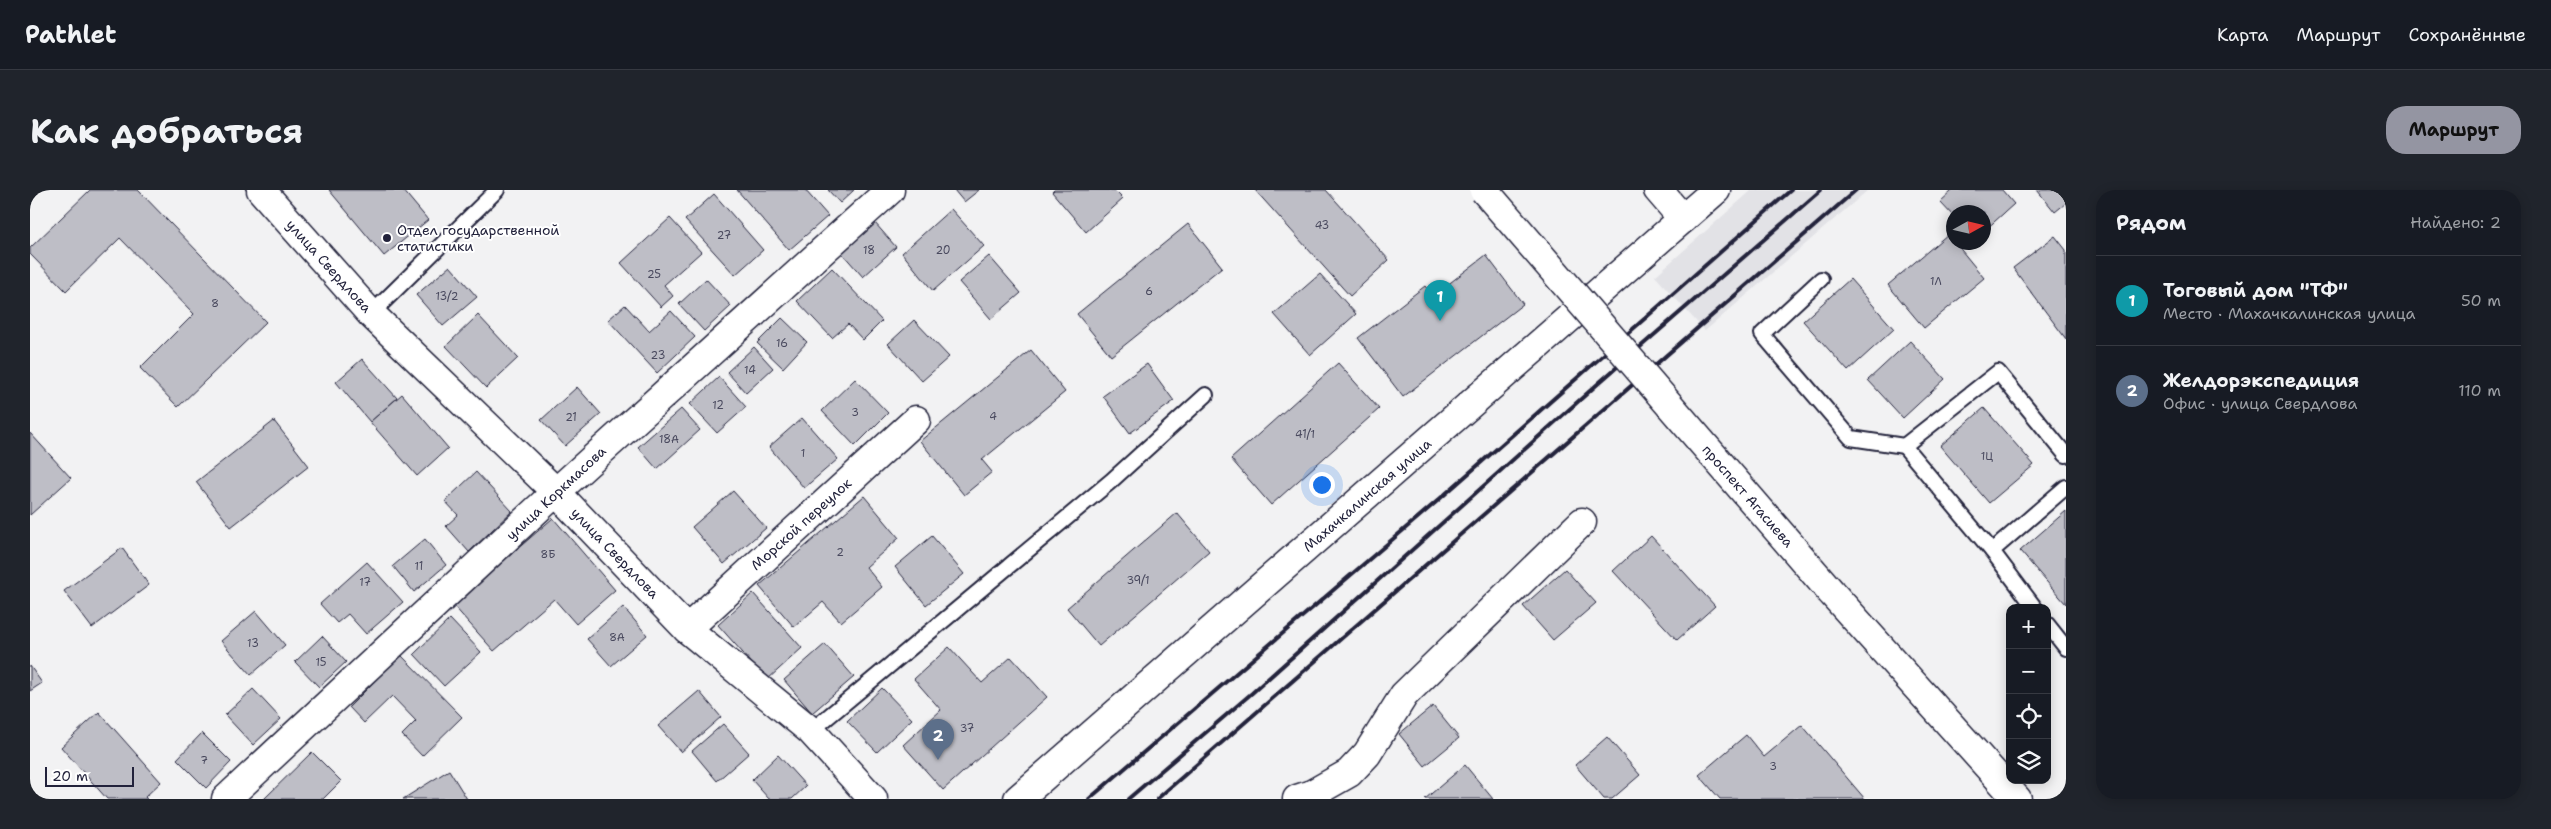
<!DOCTYPE html>
<html lang="ru">
<head>
<meta charset="utf-8">
<style>
	:root { --surface:#171b24; --page:#20242c; --text:#f1f3f6; --muted:#9ea1a6; --line:#363941; --accent:#9495a2 }
	body { margin:0; font-family:"Shantell Sans",sans-serif; background:var(--page); color:var(--text) }
	.controls { position:absolute; right:15px; bottom:15px; display:grid; overflow:hidden; border-radius:10px; box-shadow:0 2px 12px #0003 }
	.controls button { width:45px; height:45px; display:grid; place-items:center; padding:0; border:0; border-bottom:1px solid var(--line); background:var(--surface); color:var(--text); font:25px sans-serif }
	.compass { position:absolute; left:1916px; top:15px; width:45px; height:45px; border-radius:50%; background:var(--surface); box-shadow:0 2px 12px #0003; rotate:82deg }
	.scale { position:absolute; left:15px; bottom:12px; width:89px; box-sizing:border-box; padding-left:5px; border:2px solid #22223b; border-top:0; font-size:14px; line-height:18px; white-space:nowrap; color:#22223b; -webkit-text-stroke:4px #fff; paint-order:stroke }
	.you { position:absolute; left:1291px; top:294px; width:18px; height:18px; margin:-12px; border:4px solid #fff; border-radius:50%; background:#1a73e8; box-shadow:0 0 0 8px #1a73e833 }
	.badge { display:grid; place-items:center; width:32px; height:32px; border-radius:50%; background:var(--accent); color:#fff; font-size:16px; font-weight:700 }
	.pin { position:absolute; translate:-50% -41px; filter:drop-shadow(0 1px 2px #0008) }
	.pin::after { content:''; position:absolute; top:26px; width:18px; height:15px; background:inherit; clip-path:polygon(0 0,100% 0,50% 100%) }
	.list { margin:0; padding:0; list-style:none }
	h2 { display:flex; justify-content:space-between; align-items:center; height:65px; margin:0; padding:0 20px; font-size:21px }
	h2 small { font-size:16px; font-weight:400; color:var(--muted) }
	.list li { display:grid; grid-template-columns:32px 1fr auto; gap:15px; align-items:center; box-sizing:border-box; height:90px; padding:0 20px; border-top:1px solid var(--line) }
	.list b { display:block; font-size:19px; white-space:nowrap }
	.list p { margin:0; font-size:16px; white-space:nowrap; color:var(--muted) }
	.list em { font-size:16px; font-style:normal; color:var(--muted) }
	.icon { flex:none; width:28px; height:28px; fill:none; stroke:currentColor; stroke-width:2; stroke-linecap:round; stroke-linejoin:round }
	.map { position:relative; flex:none; width:2036px; height:609px; overflow:hidden; border-radius:20px }
	header { display:flex; align-items:center; gap:30px; box-sizing:border-box; height:70px; padding:0 25px; background:var(--surface); border-bottom:1px solid var(--line) }
	header strong { font-size:24px }
	nav { display:flex; gap:28px; margin-inline-start:auto; font-size:18px }
	.intro { display:flex; align-items:center; justify-content:space-between; box-sizing:border-box; height:120px; padding:0 30px }
	h1 { margin:0; font-size:35px }
	.button { padding:12px 22px; border-radius:20px; background:var(--accent); color:#111; font-size:18px; font-weight:700 }
	main { display:flex; gap:30px; padding:0 30px }
	aside { flex:1; background:var(--surface); border-radius:20px; box-shadow:0 2px 12px #0003 }
	.map>svg:first-child { display:block }
	.built { fill:#e2e2e6 }
	.building { fill:#bebec6; stroke:#22223b }
	.lines { fill:none; stroke-linecap:round; stroke-linejoin:round }
	.lane-casing { stroke:#22223b; stroke-width:18 }
	.street-casing { stroke:#22223b; stroke-width:31 }
	.secondary-casing { stroke:#22223b; stroke-width:31 }
	.lane { stroke:#fff; stroke-width:14 }
	.street { stroke:#fff; stroke-width:28 }
	.secondary { stroke:#fff; stroke-width:28 }
	.rail { stroke:#22223b; stroke-width:4 }
	.secondary-bridge-casing { stroke:#22223b; stroke-width:31; stroke-linecap:butt }
	.secondary-bridge { stroke:#fff; stroke-width:28 }
	.poi-dot { fill:#22223b; stroke:#fff; stroke-width:2 }
	.labels { text-anchor:middle; dominant-baseline:central; stroke-width:4; stroke-linejoin:round; paint-order:stroke }
	.number-label { font-size:11px; fill:#49495e }
	.poi-label { font-size:14px; fill:#22223b; stroke:#fff; text-anchor:start }
	.street-label { font-size:14px; fill:#22223b; stroke:#fff }
</style>
</head>
<body>
<header>
<strong>Pathlet</strong>
<nav><a>Карта</a><a>Маршрут</a><a>Сохранённые</a></nav>
</header>
<div class="intro"><h1>Как добраться</h1><a class="button">Маршрут</a></div>
<main>
<div class="map">
<svg width="2036" height="609" viewBox="0 0 2036 609">
	<rect width="100%" height="100%" fill="#f2f2f3"/>
	<filter id="ink" filterUnits="userSpaceOnUse"><feTurbulence type="fractalNoise" baseFrequency=".02" numOctaves="2"/><feDisplacementMap in="SourceGraphic" scale="10" xChannelSelector="R" yChannelSelector="G"/><feConvolveMatrix kernelMatrix="1 2 1 2 8 2 1 2 1" color-interpolation-filters="sRGB"/></filter>
	<g filter="url(#ink)">
		<!-- built -->
		<path class="built" d="M1722 0H1838L1675 141 1625 86Z"/>
		<!-- building -->
		<g class="building">
			<path d="M60 0H108L236 132 148 217 110 178 164 124 90 48 36 101 0 64V58Z"/>
			<path d="M299 0H373L398 30 354 66Z"/>
			<path d="M707 0H775L798 26 759 60Z"/>
			<path d="M798 0H824L810 13Z"/>
			<path d="M924 0H949L934 12Z"/>
			<path d="M1024 0H1084L1093 9 1056 42 1022 2Z"/>
			<path d="M1225 0H1296L1359 70 1320 106Z"/>
			<path d="M1921 0H1972L1984 14 1954 41V22H1924V27L1910 12 1922 1Z"/>
			<path d="M2007 0H2036V13L2025 22Z"/>
			<path d="M684 4 733 60 705 85 655 30Z"/>
			<path d="M921 19 954 56 903 101 872 63Z"/>
			<path d="M640 28 671 62 634 95 643 106 631 117 591 73Z"/>
			<path d="M845 33 866 57 833 87 812 63Z"/>
			<path d="M1158 34 1192 77 1081 166 1047 124Z"/>
			<path d="M1918 44 1954 88 1894 138 1858 95Z"/>
			<path d="M2025 46 2036 60V149L1983 78Z"/>
			<path d="M1456 65 1493 114 1373 207 1328 148 1395 96 1403 106Z"/>
			<path d="M959 66 991 103 961 129 929 92Z"/>
			<path d="M420 76 447 107 413 136 386 105Z"/>
			<path d="M802 78 852 131 833 150 818 134 802 148 767 111Z"/>
			<path d="M1290 84 1326 124 1280 165 1244 124Z"/>
			<path d="M676 89 701 116 674 141 649 114Z"/>
			<path d="M1820 89 1864 139 1818 181 1773 131Z"/>
			<path d="M595 115 619 141 641 121 665 147 627 183 578 130Z"/>
			<path d="M448 125 488 168 456 198 416 156Z"/>
			<path d="M752 128 777 152 753 178 727 153Z"/>
			<path d="M884 130 919 167 892 191 858 154Z"/>
			<path d="M1880 151 1915 189 1873 228 1838 190Z"/>
			<path d="M724 157 743 178 716 203 697 182Z"/>
			<path d="M1001 160 1035 202 952 270 962 282 934 305 890 251Z"/>
			<path d="M332 169 367 208 340 232 306 192Z"/>
			<path d="M1308 173 1349 219 1241 315 1201 269Z"/>
			<path d="M1117 174 1144 211 1100 243 1073 206Z"/>
			<path d="M689 187 716 217 687 243 660 214Z"/>
			<path d="M825 189 858 223 825 256 792 221Z"/>
			<path d="M547 197 571 224 535 256 511 230Z"/>
			<path d="M372 204 418 258 387 286 340 232Z"/>
			<path d="M1954 218 2004 275 1959 313 1910 256Z"/>
			<path d="M651 219 670 240 627 279 608 257Z"/>
			<path d="M772 228 808 269 774 298 739 257Z"/>
			<path d="M244 231 279 276 201 337 166 292Z"/>
			<path d="M0 243 41 288 0 325Z"/>
			<path d="M446 282 482 321 439 362 416 336 428 325 415 311Z"/>
			<path d="M703 301 736 338 694 374 662 337Z"/>
			<path d="M834 306 869 348 836 377 852 397 811 432 793 412 764 437 729 396Z"/>
			<path d="M2036 321V414L1990 361Z"/>
			<path d="M1147 323 1179 361 1069 456 1037 418Z"/>
			<path d="M523 328 585 400 546 434 524 409 464 461 423 415Z"/>
			<path d="M902 346 934 384 896 415 865 377Z"/>
			<path d="M1621 346 1685 416 1647 450 1583 381Z"/>
			<path d="M395 349 416 375 384 402 363 376Z"/>
			<path d="M92 358 119 395 62 438 34 401Z"/>
			<path d="M337 372 373 412 336 444 318 424 307 433 290 414Z"/>
			<path d="M1535 379 1566 413 1523 450 1493 416Z"/>
			<path d="M723 403 772 458 737 490 688 435Z"/>
			<path d="M593 417 617 445 581 476 557 449Z"/>
			<path d="M226 421 255 455 221 485 191 451Z"/>
			<path d="M420 429 451 462 414 496 384 464Z"/>
			<path d="M292 446 316 472 289 497 265 472Z"/>
			<path d="M795 454 824 487 782 523 754 490Z"/>
			<path d="M919 457 952 493 981 467 1017 507 913 600 873 555 911 520 884 489Z"/>
			<path d="M371 465 432 527 392 566 372 545 386 531 362 506 334 533 319 517Z"/>
			<path d="M0 476 12 493 0 501Z"/>
			<path d="M852 498 882 529 847 562 817 531Z"/>
			<path d="M223 499 251 529 223 555 195 525Z"/>
			<path d="M669 501 691 527 651 562 628 536Z"/>
			<path d="M1403 516 1429 548 1395 576 1369 544Z"/>
			<path d="M69 522 131 592 115 607 117 609H77L31 557Z"/>
			<path d="M693 534 719 563 687 591 662 561Z"/>
			<path d="M1772 535 1835 609H1690L1669 585 1716 545 1734 567Z"/>
			<path d="M172 543 201 572 176 598 147 569Z"/>
			<path d="M1577 547 1610 585 1582 609H1574L1545 575Z"/>
			<path d="M282 562 311 591 293 609H234Z"/>
			<path d="M748 565 776 596 762 609H739L722 590Z"/>
			<path d="M1435 575 1463 609H1395Z"/>
			<path d="M419 580 437 609H373Z"/>
		</g>
		<g class="lines">
			<!-- lane casing -->
			<g class="lane-casing">
				<g id="lane">
					<path d="M1791 89 1732 144 1821 248 1874 256 1968 182 2036 265"/>
					<path d="M341 124 467 0"/>
					<path d="M1874 256 1962 361"/>
					<path d="M2005 418 1962 361 2036 297"/>
					<path d="M2017 434 2036 458"/>
					<path d="M781 541 1081 291 1176 205"/>
				</g>
			</g>
			<!-- street casing -->
			<g class="street-casing">
				<g id="street">
					<path d="M231 0 341 124 526 302 657 439 781 541 843 609"/>
					<path d="M1628 0 1653 29"/>
					<path d="M657 439 886 230"/>
					<path d="M196 609 526 302 860 0"/>
					<path d="M988 609 1686 0"/>
					<path d="M1267 609 1282 604 1319 583 1337 564 1374 505 1552 332"/>
				</g>
			</g>
			<!-- secondary casing -->
			<g class="secondary-casing">
				<path id="secondary" d="M1801 402 1987 609"/>
			</g>
			<!-- lane -->
			<use href="#lane" class="lane"/>
			<!-- street -->
			<use href="#street" class="street"/>
			<!-- secondary -->
			<use href="#secondary" class="secondary"/>
			<!-- rail -->
			<g class="rail">
				<path d="M1059 609 1405 313 1761 0"/>
				<path d="M1098 609 1222 503 1571 191 1791 0"/>
				<path d="M1127 609 1826 0"/>
			</g>
			<!-- secondary-bridge casing -->
			<g class="secondary-bridge-casing">
				<path id="secondary-bridge" d="M1454 0 1801 402"/>
			</g>
			<!-- secondary-bridge -->
			<use href="#secondary-bridge" class="secondary-bridge"/>
		</g>
	</g>
	<!-- markers -->
	<circle class="poi-dot" cx="357" cy="48" r="5"/>
	<g class="labels">
		<!-- number labels -->
		<g class="number-label">
			<text x="1292" y="35">43</text>
			<text x="694" y="45">27</text>
			<text x="839" y="60">18</text>
			<text x="913" y="60">20</text>
			<text x="624" y="84">25</text>
			<text x="1906" y="91">1Л</text>
			<text x="1119" y="101">6</text>
			<text x="417" y="106">13/2</text>
			<text x="185" y="113">8</text>
			<text x="752" y="153">16</text>
			<text x="628" y="165">23</text>
			<text x="720" y="180">14</text>
			<text x="688" y="215">12</text>
			<text x="825" y="222">3</text>
			<text x="963" y="226">4</text>
			<text x="541" y="227">21</text>
			<text x="1275" y="244">41/1</text>
			<text x="639" y="249">18А</text>
			<text x="773" y="263">1</text>
			<text x="1957" y="266">1Ц</text>
			<text x="810" y="362">2</text>
			<text x="518" y="364">8Б</text>
			<text x="389" y="376">11</text>
			<text x="1108" y="390">39/1</text>
			<text x="335" y="392">17</text>
			<text x="587" y="447">8А</text>
			<text x="223" y="453">13</text>
			<text x="291" y="472">15</text>
			<text x="937" y="538">37</text>
			<text x="174" y="570">7</text>
			<text x="1743" y="576">3</text>
		</g>
		<!-- poi labels -->
		<g class="poi-label">
			<text x="367" y="40">Отдел государственной<tspan x="367" dy="16">статистики</tspan></text>
		</g>
		<!-- street labels -->
		<g class="street-label">
			<text transform="translate(299 76) rotate(48)">улица Свердлова</text>
			<text transform="translate(526 303) rotate(-43)">улица Коркмасова</text>
			<text transform="translate(1337 305) rotate(-41)">Махачкалинская улица</text>
			<text transform="translate(1718 306) rotate(49)">проспект Агасиева</text>
			<text transform="translate(771 334) rotate(-42)">Морской переулок</text>
			<text transform="translate(585 363) rotate(46)">улица Свердлова</text>
		</g>
	</g>
</svg>
<div class="controls">
<button>+</button>
<button>−</button>
<button><svg class="icon" aria-label="locate" viewBox="0 0 24 24"><circle cx="12" cy="12" r="6"/><path d="M12 2v4M12 18v4M2 12h4M18 12h4"/></svg></button>
<button><svg class="icon" aria-label="layers" viewBox="0 0 24 24"><path d="M12 4l9 5-9 5-9-5zM3 14l9 5 9-5"/></svg></button>
</div>
<svg class="compass" viewBox="-18 -18 36 36"><path d="M0-13l5 13h-10z" fill="#e53935"/><path d="M0 13l5-13h-10z" fill="#9ea1a6"/></svg>
<div class="scale">20 m</div>
<div class="you"></div>
<div class="pin badge" style="left:1410px;top:131px;background:#0f9aa8">1</div>
<div class="pin badge" style="left:908px;top:570px;background:#5c6f8a">2</div>
</div>
<aside>
<h2>Рядом<small>Найдено: 2</small></h2>
<ul class="list">
<li><span class="badge" style="background:#0f9aa8">1</span><div><b>Тоговый дом &quot;ТФ&quot;</b><p>Место · Махачкалинская улица</p></div><em>50 m</em></li>
<li><span class="badge" style="background:#5c6f8a">2</span><div><b>Желдорэкспедиция</b><p>Офис · улица Свердлова</p></div><em>110 m</em></li>
</ul>
</aside>
</main>
</body>
</html>
